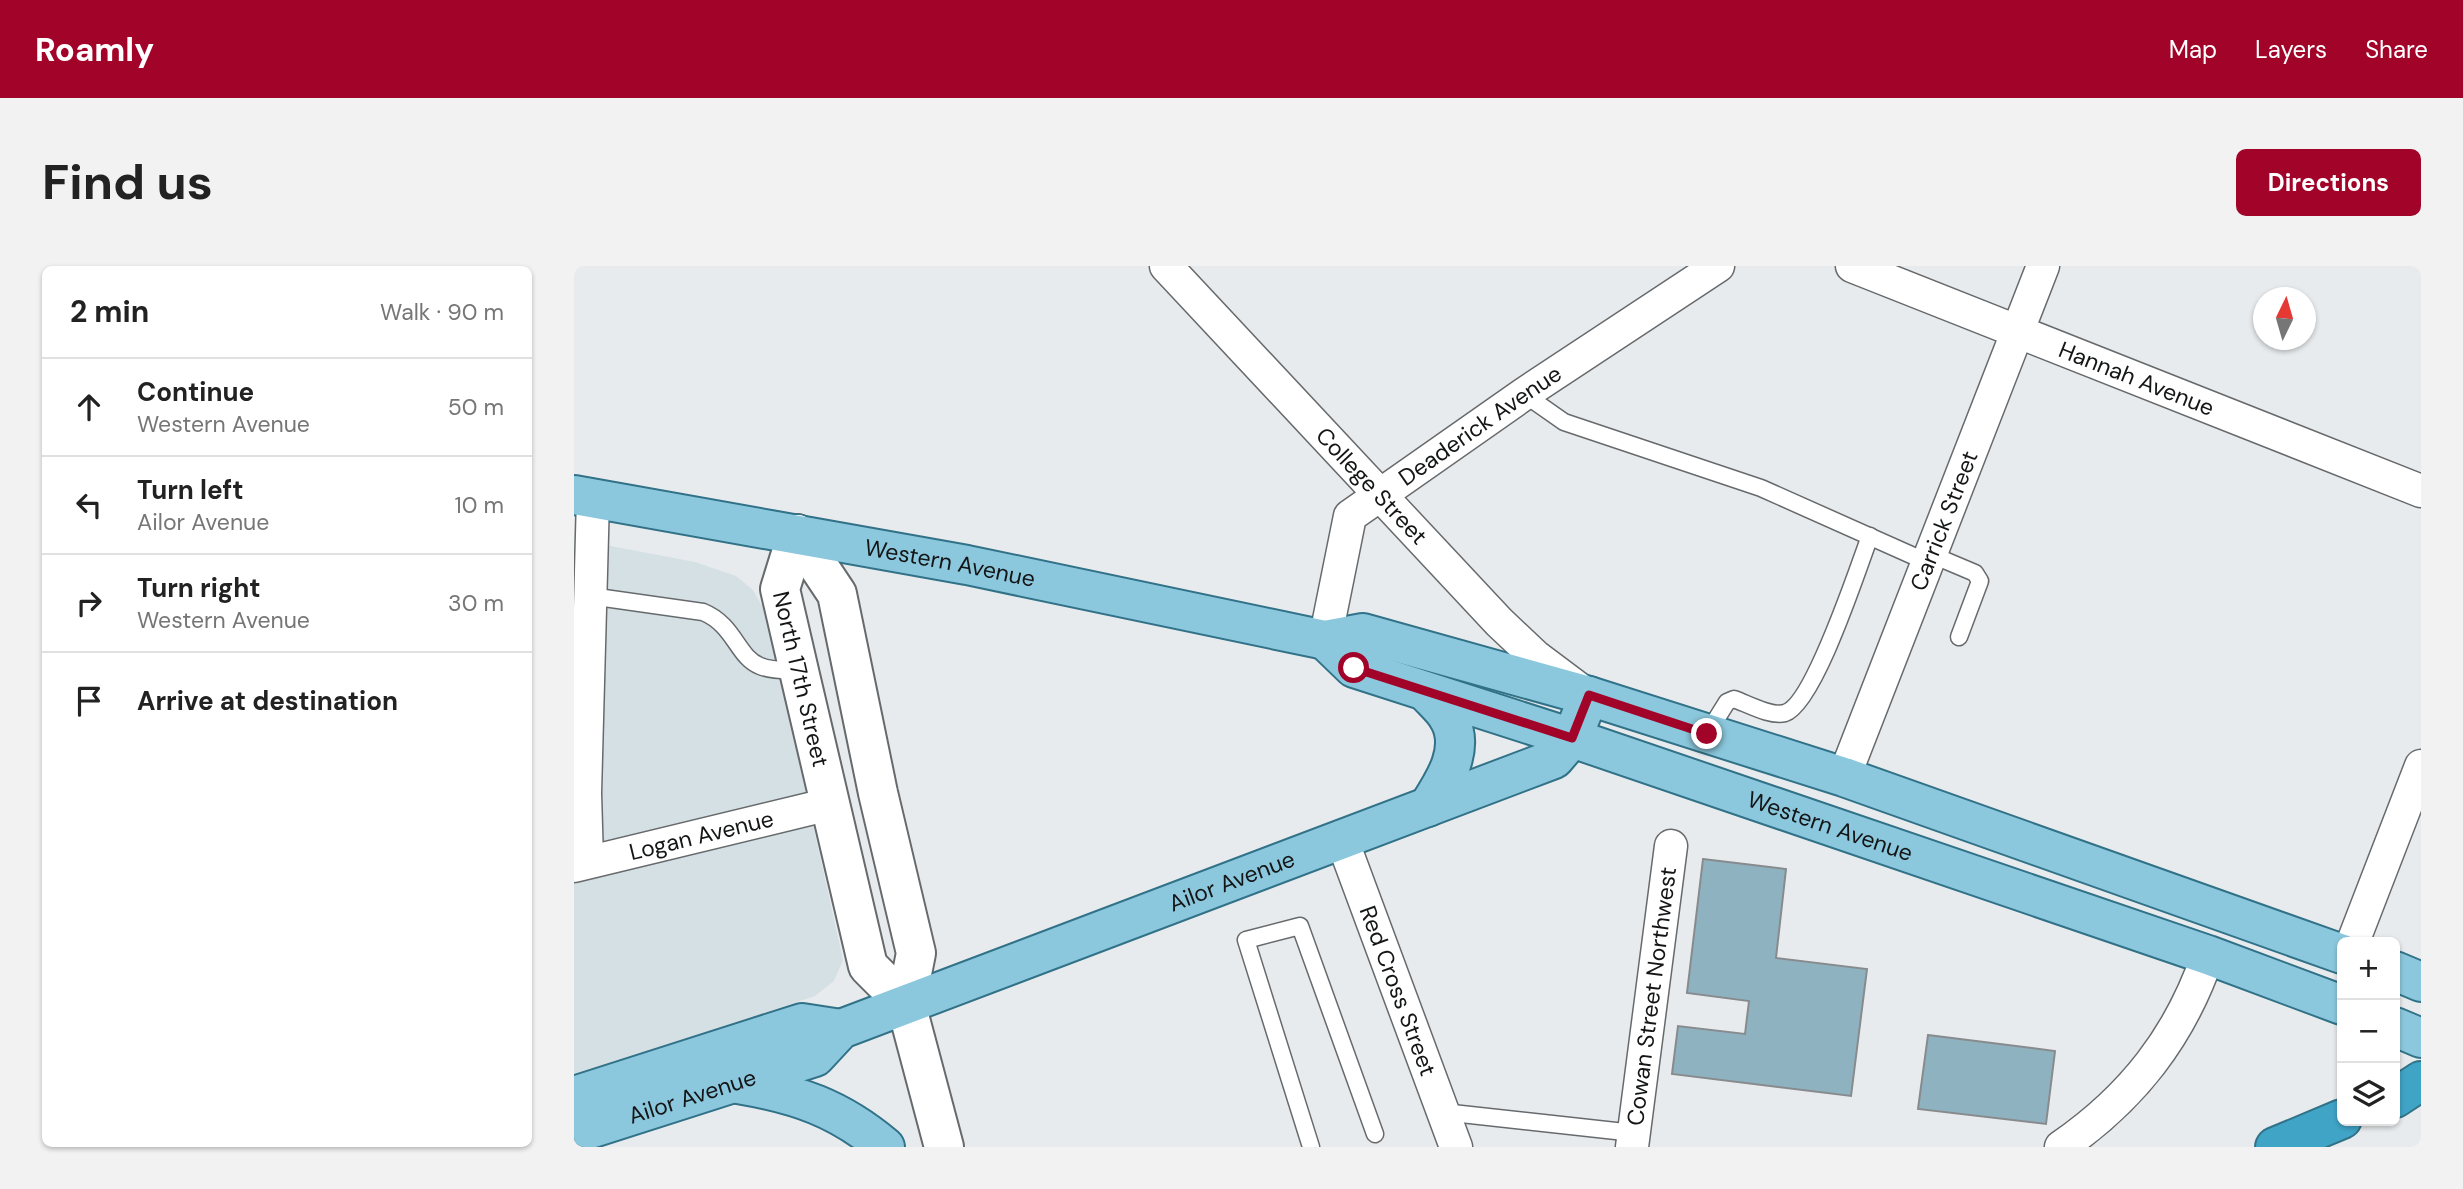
<!DOCTYPE html>
<html lang="en">
<head>
<meta charset="utf-8">
<style>
	:root { --surface:#fff; --page:#f2f2f2; --text:#222; --muted:#767676; --line:#e0e0e0; --accent:#a20328 }
	body { margin:0; font-family:"DM Sans",sans-serif; background:var(--page); color:var(--text) }
	.controls { position:absolute; right:21px; bottom:21px; display:grid; overflow:hidden; border-radius:10px; box-shadow:0 2px 5px #0004 }
	.controls button { width:63px; height:63px; display:grid; place-items:center; padding:0; border:0; border-bottom:2px solid var(--line); background:var(--surface); color:var(--text); font:35px sans-serif }
	.compass { position:absolute; left:1679px; top:21px; width:63px; height:63px; border-radius:50%; background:var(--surface); box-shadow:0 2px 5px #0004; rotate:5deg }
	.stop { position:absolute; width:21px; height:21px; margin:-16px; border:5px solid #a20328; border-radius:50%; background:#fff }
	.stop.end { background:#a20328; border-color:#fff; box-shadow:0 2px 7px #0008 }
	.list { margin:0; padding:0; list-style:none }
	h2 { display:flex; justify-content:space-between; align-items:center; height:91px; margin:0; padding:0 28px; font-size:30px }
	h2 small { font-size:23px; font-weight:400; color:var(--muted) }
	.list li { display:grid; grid-template-columns:46px 1fr auto; gap:21px; align-items:center; box-sizing:border-box; height:98px; padding:0 28px; border-top:2px solid var(--line) }
	.list b { display:block; font-size:26px; white-space:nowrap }
	.list p { margin:0; font-size:23px; white-space:nowrap; color:var(--muted) }
	.list em { font-size:23px; font-style:normal; color:var(--muted) }
	.icon { flex:none; width:38px; height:38px; fill:none; stroke:currentColor; stroke-width:2; stroke-linecap:round; stroke-linejoin:round }
	.map { position:relative; flex:none; width:1847px; height:881px; overflow:hidden; border-radius:10px }
	header { display:flex; align-items:center; gap:42px; box-sizing:border-box; height:98px; padding:0 35px; background:var(--accent); color:#fff }
	header strong { font-size:33px }
	nav { display:flex; gap:38px; margin-inline-start:auto; font-size:24px }
	.intro { display:flex; align-items:center; justify-content:space-between; box-sizing:border-box; height:168px; padding:0 42px }
	h1 { margin:0; font-size:49px }
	.button { padding:18px 32px; border-radius:10px; background:var(--accent); color:#fff; font-size:24px; font-weight:700 }
	main { display:flex; gap:42px; padding:0 42px }
	aside { flex:1; background:var(--surface); border-radius:10px; box-shadow:0 2px 5px #0004 }
	.map>svg:first-child { display:block }
	.built { fill:#d5e0e5 }
	.building { fill:#8eb2c0; stroke:#888b8d; stroke-width:2 }
	.lines { fill:none; stroke-linecap:round; stroke-linejoin:round }
	.service-casing { stroke:#676a6c; stroke-width:19 }
	.minor-casing { stroke:#676a6c; stroke-width:35 }
	.secondary-casing { stroke:#676a6c; stroke-width:42 }
	.primary-casing { stroke:#317288; stroke-width:42 }
	.motorway-casing { stroke:#317288; stroke-width:42 }
	.service { stroke:#fff; stroke-width:16 }
	.minor { stroke:#fff; stroke-width:32 }
	.secondary { stroke:#fff; stroke-width:38 }
	.primary { stroke:#8cc8dd; stroke-width:38 }
	.motorway { stroke:#40a4c6; stroke-width:38 }
	.route { stroke:#a20328; stroke-width:9 }
	.labels { text-anchor:middle; dominant-baseline:central; stroke-width:7; stroke-linejoin:round; paint-order:stroke }
	.street-label { font-size:23px; fill:#141516; stroke:#e8ebed }
</style>
</head>
<body>
<header>
<strong>Roamly</strong>
<nav><a>Map</a><a>Layers</a><a>Share</a></nav>
</header>
<div class="intro"><h1>Find us</h1><a class="button">Directions</a></div>
<main>
<aside>
<h2>2 min<small>Walk · 90 m</small></h2>
<ul class="list">
<li><svg class="icon" aria-label="ahead" viewBox="0 0 24 24"><path d="M12 20V5M6 11l6-6 6 6"/></svg><div><b>Continue</b><p>Western Avenue</p></div><em>50 m</em></li>
<li><svg class="icon" aria-label="left" viewBox="0 0 24 24"><path d="M17 20v-9H6M10 6l-5 5 5 5"/></svg><div><b>Turn left</b><p>Ailor Avenue</p></div><em>10 m</em></li>
<li><svg class="icon" aria-label="right" viewBox="0 0 24 24"><path d="M7 20v-9h11M14 6l5 5-5 5"/></svg><div><b>Turn right</b><p>Western Avenue</p></div><em>30 m</em></li>
<li><svg class="icon" aria-label="arrive" viewBox="0 0 24 24"><path d="M6 21V4h12l-3 4 3 4H6"/></svg><div><b>Arrive at destination</b></div></li>
</ul>
</aside>
<div class="map">
<svg width="1847" height="881" viewBox="0 0 1847 881">
	<rect width="100%" height="100%" fill="#e8ebed"/>
	<!-- built -->
	<path class="built" d="M0 273 121 296 162 310 179 324 192 347 269 694 260 715 241 730 0 810Z"/>
	<!-- building -->
	<g class="building">
		<path d="M1129 593 1212 603 1202 692 1293 703 1277 830 1098 808 1104 760 1171 768 1175 735 1113 727Z"/>
		<path d="M1354 769 1481 785 1472 858 1344 843Z"/>
	</g>
	<g class="lines">
		<!-- service casing -->
		<g class="service-casing">
			<g id="service">
				<path d="M950 128 990 156 1187 222 1353 296"/>
				<path d="M1356 288 1401 307 1406 315 1385 371"/>
				<path d="M16 330 129 346C161 359 163 391 186 400 198 405 212 404 225 405"/>
				<path d="M1133 468 1153 436 1160 433C1174 438 1197 451 1211 447 1240 438 1284 302 1296 270"/>
				<path d="M869 846 1060 867"/>
				<path d="M737 881 672 674 726 660 801 868"/>
			</g>
		</g>
		<!-- minor casing -->
		<g class="minor-casing">
			<g id="minor">
				<path id="s1" d="M592 0 925 356 961 390 1005 423"/>
				<path id="s2" d="M1278 0 1847 225"/>
				<path id="s3" d="M751 374 776 250 950 128 1144 0"/>
				<path id="s4" d="M1270 511 1469 0"/>
				<path id="s5" d="M767 571 882 881"/>
				<path d="M13 595 11 527 19 232"/>
				<path id="s6" d="M0 600 256 538"/>
				<path d="M1779 676 1847 500"/>
				<path id="s7" d="M1058 881 1097 580"/>
				<path d="M1487 881C1558 832 1606 771 1634 689"/>
			</g>
		</g>
		<!-- secondary casing -->
		<g class="secondary-casing">
			<g id="secondary">
				<path d="M223 268 263 328 304 527 342 687 332 738 370 881"/>
				<path id="s8" d="M223 268 206 323 225 405 294 700 332 738"/>
			</g>
		</g>
		<!-- primary casing -->
		<g class="primary-casing">
			<g id="primary">
				<path id="s9" d="M0 229 393 299 751 374 789 367 1015 430 1270 511 1768 688"/>
				<path id="s10" d="M751 374 780 402 998 472 1634 689 1768 739"/>
				<path d="M853 427C860 435 870 443 875 453 892 483 870 516 854 541"/>
				<path d="M1821 705 1847 716"/>
				<path d="M1821 761 1847 772"/>
				<path d="M164 818C223 828 265 842 311 881"/>
				<path d="M0 830 228 757 267 763"/>
				<path id="s11" d="M0 868 241 791 267 763 980 493 998 472 1015 430"/>
			</g>
		</g>
		<!-- motorway casing -->
		<g class="motorway-casing">
			<g id="motorway">
				<path d="M1821 832 1847 815"/>
				<path d="M1701 881 1768 853"/>
			</g>
		</g>
		<!-- service -->
		<use href="#service" class="service"/>
		<!-- minor -->
		<use href="#minor" class="minor"/>
		<!-- secondary -->
		<use href="#secondary" class="secondary"/>
		<!-- primary -->
		<use href="#primary" class="primary"/>
		<!-- motorway -->
		<use href="#motorway" class="motorway"/>
	</g>
	<g class="lines">
		<!-- route -->
		<path class="route" d="M780 402 998 472 1015 429 1133 468"/>
	</g>
	<g class="labels">
		<!-- street labels -->
		<g class="street-label">
			<text stroke="none"><textPath href="#s2" startOffset="306">Hannah Avenue</textPath></text>
			<text stroke="none"><textPath href="#s3" startOffset="285">Deaderick Avenue</textPath></text>
			<text stroke="none"><textPath href="#s1" startOffset="301">College Street</textPath></text>
			<text stroke="none"><textPath href="#s4" startOffset="275">Carrick Street</textPath></text>
			<text stroke="none"><textPath href="#s9" startOffset="382">Western Avenue</textPath></text>
			<text stroke="none"><textPath href="#s8" startOffset="150">North 17th Street</textPath></text>
			<text stroke="none"><textPath href="#s10" startOffset="542">Western Avenue</textPath></text>
			<text stroke="none"><textPath href="#s6" startOffset="131">Logan Avenue</textPath></text>
			<text stroke="none"><textPath href="#s11" startOffset="709">Ailor Avenue</textPath></text>
			<text stroke="none"><textPath href="#s5" startOffset="164">Red Cross Street</textPath></text>
			<text stroke="none"><textPath href="#s7" startOffset="152">Cowan Street Northwest</textPath></text>
			<text stroke="none"><textPath href="#s11" startOffset="124">Ailor Avenue</textPath></text>
		</g>
	</g>
</svg>
<div class="controls">
<button>+</button>
<button>−</button>
<button><svg class="icon" aria-label="layers" viewBox="0 0 24 24"><path d="M12 4l9 5-9 5-9-5zM3 14l9 5 9-5"/></svg></button>
</div>
<svg class="compass" viewBox="-18 -18 36 36"><path d="M0-13l5 13h-10z" fill="#e53935"/><path d="M0 13l5-13h-10z" fill="#767676"/></svg>
<div class="stop" style="left:780px;top:402px"></div>
<div class="stop end" style="left:1133px;top:468px"></div>
</div>
</main>
</body>
</html>
